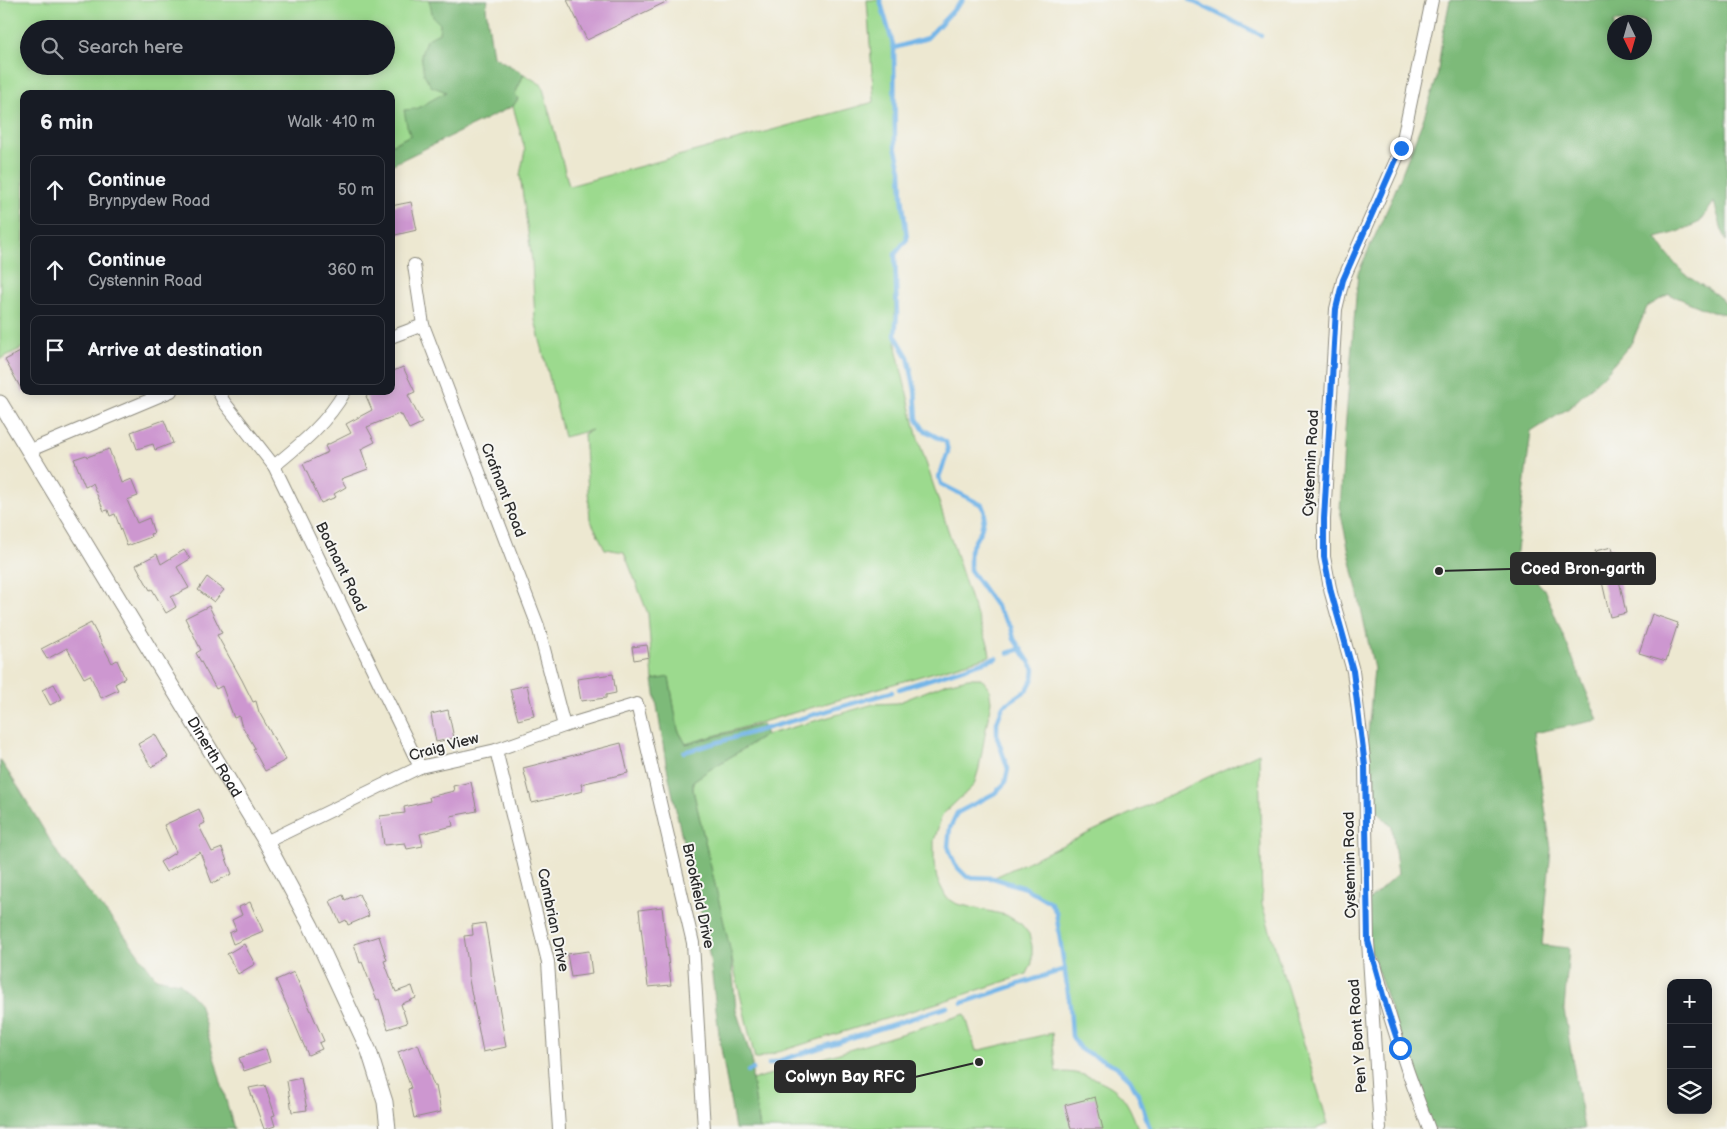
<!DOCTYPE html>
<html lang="en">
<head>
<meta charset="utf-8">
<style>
	:root { --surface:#171b24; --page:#20242c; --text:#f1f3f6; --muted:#9ea1a6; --line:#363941 }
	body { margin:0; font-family:"Balsamiq Sans",sans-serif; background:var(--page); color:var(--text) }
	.controls { position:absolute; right:15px; bottom:15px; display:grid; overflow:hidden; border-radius:10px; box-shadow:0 2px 12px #0003 }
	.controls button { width:45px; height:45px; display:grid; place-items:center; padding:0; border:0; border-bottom:1px solid var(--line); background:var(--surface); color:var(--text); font:25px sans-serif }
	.compass { position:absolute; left:1607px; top:15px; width:45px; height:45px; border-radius:50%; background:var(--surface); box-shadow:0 2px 12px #0003; rotate:175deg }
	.stop { position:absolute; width:15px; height:15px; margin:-11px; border:4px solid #1a73e8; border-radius:50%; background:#fff }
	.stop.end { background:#1a73e8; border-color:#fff; box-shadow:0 1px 5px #0008 }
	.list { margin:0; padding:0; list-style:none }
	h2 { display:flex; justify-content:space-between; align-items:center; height:65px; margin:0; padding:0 20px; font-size:21px }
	h2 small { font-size:16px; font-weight:400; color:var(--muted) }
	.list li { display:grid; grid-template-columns:32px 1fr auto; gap:15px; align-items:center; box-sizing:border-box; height:70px; margin:0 10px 10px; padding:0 10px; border:1px solid var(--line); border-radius:10px }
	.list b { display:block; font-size:19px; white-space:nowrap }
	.list p { margin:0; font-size:16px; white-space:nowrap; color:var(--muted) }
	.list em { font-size:16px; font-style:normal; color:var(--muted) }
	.icon { flex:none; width:28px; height:28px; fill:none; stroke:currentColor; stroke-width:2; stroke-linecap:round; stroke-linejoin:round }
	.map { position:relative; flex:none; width:1727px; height:1129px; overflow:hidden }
	.search { position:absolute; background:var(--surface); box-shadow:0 2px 12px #0003; left:20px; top:20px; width:375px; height:55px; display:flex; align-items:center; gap:12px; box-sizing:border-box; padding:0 18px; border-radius:28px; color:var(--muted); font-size:19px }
	.panel { position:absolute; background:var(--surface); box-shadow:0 2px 12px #0003; left:20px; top:90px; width:375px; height:305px; border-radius:10px }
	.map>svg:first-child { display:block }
	.green { fill:#9cda8e; stroke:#64825c; fill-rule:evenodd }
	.forest { fill:#7dba79; stroke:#547252; fill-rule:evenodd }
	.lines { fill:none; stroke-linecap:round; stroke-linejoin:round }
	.stream { stroke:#73b5e8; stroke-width:4.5 }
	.building { fill:#cd97d0 }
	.minor-casing { stroke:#8c8a7e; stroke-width:14 }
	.tertiary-casing { stroke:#8c8a7e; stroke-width:17 }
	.minor { stroke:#fff; stroke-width:12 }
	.tertiary { stroke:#fff; stroke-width:15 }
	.route { stroke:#1a73e8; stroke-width:6 }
	.labels { text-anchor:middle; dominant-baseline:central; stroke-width:4; stroke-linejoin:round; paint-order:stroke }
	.street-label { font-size:15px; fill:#2b2b2b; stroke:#f6f6f2 }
	.leader { fill:none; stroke:#2b2b2b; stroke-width:2 }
	.callout-dot { fill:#2b2b2b; stroke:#f6f6f2; stroke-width:2 }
	.callout { fill:#2b2b2b; stroke:#2b2b2b; stroke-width:2 }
	.callout-label { font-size:16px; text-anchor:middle; font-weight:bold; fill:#fff }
</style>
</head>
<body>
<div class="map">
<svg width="1727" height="1129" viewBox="0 0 1727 1129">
	<rect width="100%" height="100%" fill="#f6f6f2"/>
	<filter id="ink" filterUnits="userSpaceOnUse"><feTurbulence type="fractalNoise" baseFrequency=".02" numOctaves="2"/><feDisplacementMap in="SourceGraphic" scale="10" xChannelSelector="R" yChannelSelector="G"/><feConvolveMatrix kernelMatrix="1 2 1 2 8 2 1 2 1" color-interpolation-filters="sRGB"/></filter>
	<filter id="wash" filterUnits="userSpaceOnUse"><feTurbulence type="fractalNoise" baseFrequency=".0096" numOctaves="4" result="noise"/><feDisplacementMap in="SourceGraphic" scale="20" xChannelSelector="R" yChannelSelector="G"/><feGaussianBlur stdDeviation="1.12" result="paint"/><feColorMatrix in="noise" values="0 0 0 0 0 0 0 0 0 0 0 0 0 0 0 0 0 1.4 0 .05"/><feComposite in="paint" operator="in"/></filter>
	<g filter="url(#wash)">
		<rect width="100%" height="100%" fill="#ede8d1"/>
		<!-- green -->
		<g class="green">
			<path d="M0 0H453L468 106 391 145V94H24V347L0 359ZM29 29H386V66H29Z"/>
			<path d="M867 0H880L894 48 895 146 901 170 902 196 907 239 895 255V335L897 352 917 435 971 600 988 644 990 656 686 744 678 730 669 678 653 680 648 614 624 552 605 549 590 519 584 434 592 430 564 437 535 320 532 261 520 175 525 150 513 106 518 99 515 94 524 74 542 85 569 186 874 102Z"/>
			<path d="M968 678H981L989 688 991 701 979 768 974 785 942 815 934 841V863L937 879 946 897 957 904 1006 915 1021 924 1029 934 1032 946V963L1027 974 960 996 755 1059 693 790V781L709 770 766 735 874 704 897 703 947 683Z"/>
			<path d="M1259 753 1262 904 1328 1124 1315 1129H1150L1139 1096 1130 1079 1116 1066 1080 1049 1072 1036 1070 1006 1056 912 1050 902 1025 888 993 878Z"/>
			<path d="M965 1014 976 1051 1052 1033 1056 1073C1066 1071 1077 1073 1087 1076 1119 1086 1127 1098 1138 1129H760L752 1080Z"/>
		</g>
		<!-- forest -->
		<g class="forest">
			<path d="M429 0H488L486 8 493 56 524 74 515 94 518 99 513 106 391 165V145L411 135 407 126 404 110 416 109 446 92 431 86 424 74 421 55 426 40 439 33 440 24 433 17Z"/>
			<path d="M1450 0H1727V241L1722 230 1714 202 1700 222 1678 232 1656 238C1665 252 1675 266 1689 277 1704 288 1714 290 1727 305V314L1712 312 1669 294 1647 307 1632 342 1607 372 1569 408 1531 432 1515 559 1544 589 1598 720 1534 733 1551 849 1542 945 1569 948 1564 1010 1584 1129H1430L1368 941 1367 902 1398 874 1392 827 1365 798V766L1374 669 1340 510 1345 430 1358 273 1391 201 1423 120 1437 78 1442 39ZM1614 22H1644V52H1614Z"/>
			<path d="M669 677 678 730 686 744 762 724 766 735 709 770 693 781V790L731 953 736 1010 752 1060V1080L760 1129H735L720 1042 710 959 702 915 681 833 666 763 653 680Z"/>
			<path d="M0 760 20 790 61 859 120 929 156 978 180 983 199 1003 234 1129H0Z"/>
		</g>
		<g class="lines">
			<!-- stream -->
			<g class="stream">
				<path d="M880 0 894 48 895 146 901 170 902 196 907 239 895 254 897 314 895 335 908 357 915 390 917 419 924 430 946 442 948 452 939 477 941 484 982 505 985 513 981 530 970 550V570L1011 627 1014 639 1034 669 1033 678 1027 690 1003 706 997 722V737L1008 769 1005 783 995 793 957 813 950 828 948 846 955 865 967 877 993 878 1025 888 1050 902 1056 912 1070 1006 1072 1036 1080 1049 1116 1066 1130 1079 1139 1096 1150 1129"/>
				<path d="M1190 0 1261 35"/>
				<path d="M894 48 927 38 963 0"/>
				<path d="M1008 653 1021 649"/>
				<path d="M899 689 996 658"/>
				<path d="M684 752 892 692"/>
				<path d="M962 1003 1065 969"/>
				<path d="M769 1064 947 1007"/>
				<path d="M748 1071 753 1069"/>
			</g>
		</g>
		<g id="blocks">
			<!-- building -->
			<g class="building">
				<path d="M567 0H670L587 40Z"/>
				<path d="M411 202 417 230 391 236V206Z"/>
				<path d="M24 350V394L5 360Z"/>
				<path d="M403 367 415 392 408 395 422 423 409 429 402 415 400 416 399 414 367 427 375 442 361 449 368 469 341 479 346 487 334 494 336 497 321 503 303 464 328 452 325 446 351 433 346 424 372 410 366 396 377 391H391V372Z"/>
				<path d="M164 420 173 443 155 450 153 444 137 449 131 432Z"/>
				<path d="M109 449 121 483 131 479 138 496 127 500 137 523 149 518 154 533 150 534 151 537 127 546 115 514 110 516 108 510 104 511 92 483 85 486 74 459 86 455 87 457Z"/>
				<path d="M1612 547 1626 613 1610 617 1595 551Z"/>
				<path d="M184 550 190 559 177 567 189 588 171 597 176 607 166 613 152 589 150 590 136 565 157 554 161 564Z"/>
				<path d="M207 577 224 590 214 602 198 590Z"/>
				<path d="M209 606 222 633 217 635 242 680 253 702 256 701 259 712 286 760 265 771 253 749 255 748 241 724 239 716 234 718 222 686 216 689 196 653 201 650 185 618Z"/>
				<path d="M1652 614 1678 623 1666 661 1639 653Z"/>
				<path d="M91 623 112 663 117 660 125 678 115 684 118 690 101 698 90 675 84 678 67 648 47 659 41 649Z"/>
				<path d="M647 645 649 657 634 660 632 647Z"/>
				<path d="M613 674 616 693 606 695V698L581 701 577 679Z"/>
				<path d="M54 684 62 699 50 705 42 690Z"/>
				<path d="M527 685 534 716 518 720 510 689Z"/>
				<path d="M448 710 454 738 436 742 431 714Z"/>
				<path d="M155 734 168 757 151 767 138 744Z"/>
				<path d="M621 743 628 773 581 784 583 791 532 803 523 768Z"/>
				<path d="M471 782 477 811 451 816 453 826 420 834 423 846 407 849 405 843 384 845 380 816 405 813 404 807 430 801 429 797 454 791 453 786Z"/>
				<path d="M199 809 205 823 199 826 212 852 222 848 232 874 212 883 200 852 166 872 160 862 176 852 164 825Z"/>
				<path d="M359 894 369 916 348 925 346 920 340 923 330 901 343 895 345 900Z"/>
				<path d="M250 902 263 931 233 944 229 933 236 930 232 920 242 915 239 907Z"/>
				<path d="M662 907 671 985 648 987 639 910Z"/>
				<path d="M485 923 506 1047 483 1052 468 975V963L464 936 473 935 472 925Z"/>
				<path d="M379 936 387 960 384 961 396 992 412 986 416 998 401 1004 407 1023 388 1029 379 999 377 1000 362 962 360 963 354 944Z"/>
				<path d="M244 944 255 964 238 974 227 954Z"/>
				<path d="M589 951 592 974 571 977 567 954Z"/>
				<path d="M294 972 324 1041 319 1043 322 1049 308 1055 276 980Z"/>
				<path d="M418 1044 434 1086H436L441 1112 414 1118 408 1089 411 1088 398 1052Z"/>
				<path d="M266 1049 270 1062 244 1071 239 1058Z"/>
				<path d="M301 1078 307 1110 292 1112 287 1081Z"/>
				<path d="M265 1085 275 1115 272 1116 275 1126 266 1129H264L249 1088Z"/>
				<path d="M1095 1097 1103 1129H1071L1065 1105Z"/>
			</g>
		</g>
	</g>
	<g filter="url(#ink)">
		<use href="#blocks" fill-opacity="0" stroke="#8c8a7e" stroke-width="1"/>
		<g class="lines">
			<!-- minor casing -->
			<g class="minor-casing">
				<g id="minor">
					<path d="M414 265 423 325 538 626 564 726"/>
					<path d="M391 337 423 325"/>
					<path d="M218 391 224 402 274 466 420 767"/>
					<path d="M28 451 171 391"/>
					<path d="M274 466C301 444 328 422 345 391"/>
					<path d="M496 750 548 962 559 1129"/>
					<path d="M266 842 420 767 496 750 564 726 637 704 693 943 704 1129"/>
					<path d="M1375 965C1390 1020 1408 1075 1429 1129"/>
					<path d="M1380 1129 1368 941 1365 766 1353 671 1331 593 1324 557V519L1336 309 1343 280 1401 149 1432 0"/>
				</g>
			</g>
			<!-- tertiary casing -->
			<g class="tertiary-casing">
				<g id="tertiary">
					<path id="s1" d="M0 403 266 842 311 926 369 1051 385 1102 388 1129"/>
				</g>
			</g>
			<!-- minor -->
			<use href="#minor" class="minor"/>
			<!-- tertiary -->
			<use href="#tertiary" class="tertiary"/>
		</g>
	</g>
	<g class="lines" filter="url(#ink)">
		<!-- route -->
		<path class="route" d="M1400 1048 1386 1006 1368 941 1365 766 1353 671 1331 592 1324 557V519L1336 309 1343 280 1401 148"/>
	</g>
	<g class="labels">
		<!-- street labels -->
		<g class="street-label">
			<text transform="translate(1311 463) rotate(-87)">Cystennin Road</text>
			<text transform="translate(503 490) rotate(69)">Crafnant Road</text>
			<text transform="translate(341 567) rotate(64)">Bodnant Road</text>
			<text transform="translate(444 747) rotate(-15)">Craig View</text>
			<text stroke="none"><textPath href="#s1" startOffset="414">Dinerth Road</textPath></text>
			<text transform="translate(1350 865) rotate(-91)">Cystennin Road</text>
			<text transform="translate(698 896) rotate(78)">Brookfield Drive</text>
			<text transform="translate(553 920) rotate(78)">Cambrian Drive</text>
			<text transform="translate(1358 1036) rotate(-94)">Pen Y Bont Road</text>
		</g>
	</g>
	<!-- callouts -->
	<path class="leader" d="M1439 571L1511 569M979 1062L915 1077"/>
	<g class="callout-dot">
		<circle cx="1439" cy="571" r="5"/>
		<circle cx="979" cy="1062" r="5"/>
	</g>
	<g class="callout">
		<rect x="1511" y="553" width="144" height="31" rx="5"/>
		<rect x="775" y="1061" width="140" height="31" rx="5"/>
	</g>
	<g class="callout-label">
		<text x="1583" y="574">Coed Bron-garth</text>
		<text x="845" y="1082">Colwyn Bay RFC</text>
	</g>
</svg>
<div class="controls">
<button>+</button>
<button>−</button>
<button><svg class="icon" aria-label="layers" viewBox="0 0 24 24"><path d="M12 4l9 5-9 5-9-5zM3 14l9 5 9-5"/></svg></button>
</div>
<svg class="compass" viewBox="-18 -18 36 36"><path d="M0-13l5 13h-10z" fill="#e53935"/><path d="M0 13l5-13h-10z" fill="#9ea1a6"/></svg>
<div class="stop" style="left:1400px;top:1048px"></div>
<div class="stop end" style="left:1401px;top:148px"></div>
<div class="search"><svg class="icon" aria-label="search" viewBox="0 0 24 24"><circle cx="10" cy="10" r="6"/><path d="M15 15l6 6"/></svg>Search here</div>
<section class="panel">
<h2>6 min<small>Walk · 410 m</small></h2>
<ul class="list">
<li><svg class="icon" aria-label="ahead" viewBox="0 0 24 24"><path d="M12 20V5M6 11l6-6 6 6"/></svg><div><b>Continue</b><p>Brynpydew Road</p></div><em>50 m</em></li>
<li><svg class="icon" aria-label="ahead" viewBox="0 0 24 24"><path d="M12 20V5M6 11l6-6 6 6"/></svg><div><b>Continue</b><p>Cystennin Road</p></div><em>360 m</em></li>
<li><svg class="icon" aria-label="arrive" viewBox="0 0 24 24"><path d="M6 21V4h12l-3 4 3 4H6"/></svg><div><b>Arrive at destination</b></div></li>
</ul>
</section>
</div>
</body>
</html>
